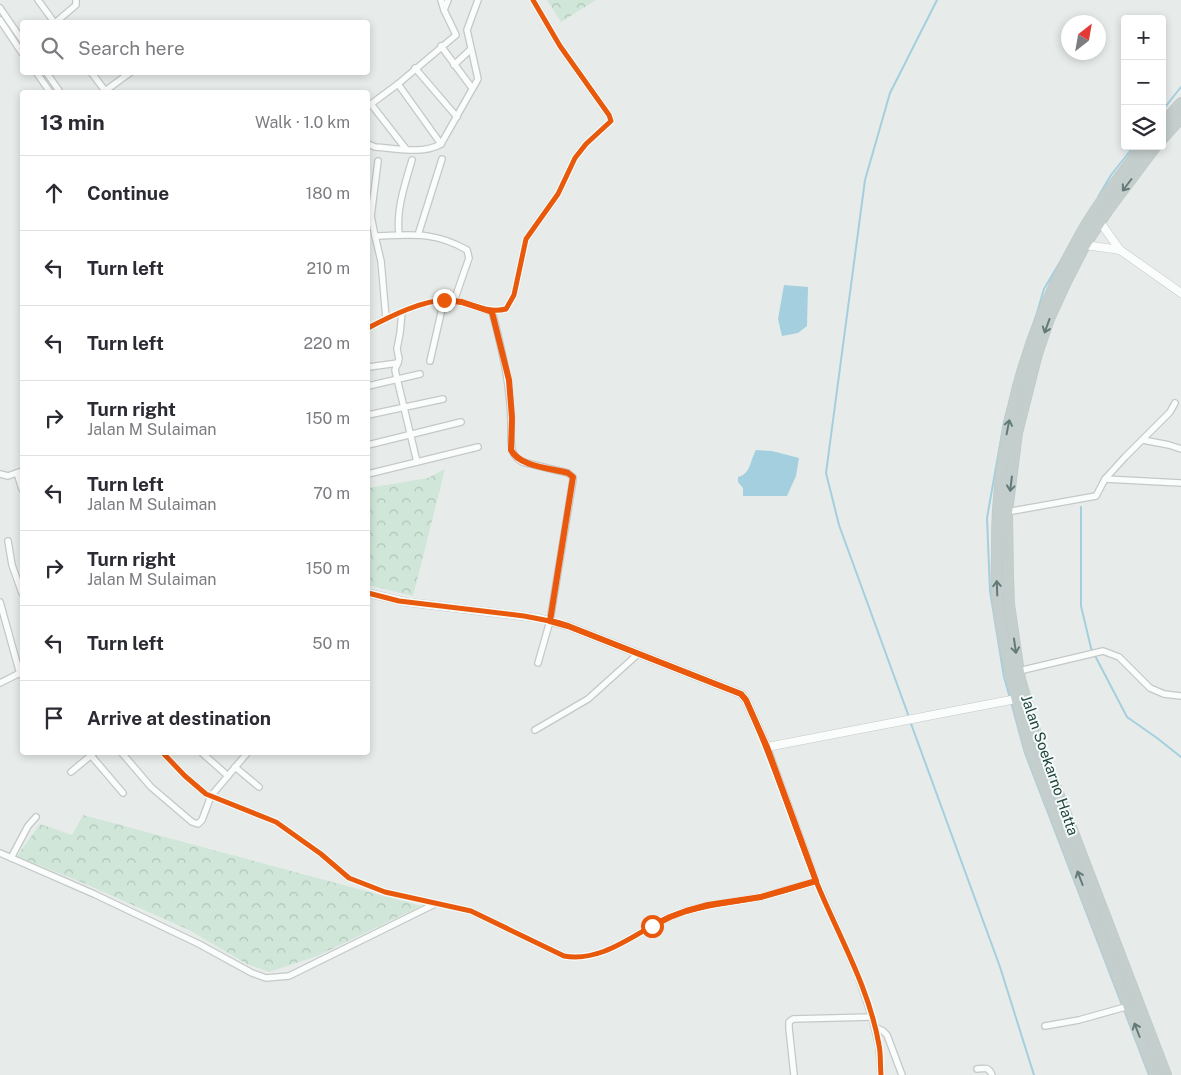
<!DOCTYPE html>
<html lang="en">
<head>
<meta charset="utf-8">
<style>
	:root { --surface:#fff; --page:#f2f2f3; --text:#2b2b33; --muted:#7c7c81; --line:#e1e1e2 }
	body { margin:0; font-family:"Public Sans",sans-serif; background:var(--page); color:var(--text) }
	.controls { position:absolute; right:15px; top:15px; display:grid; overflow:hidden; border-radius:5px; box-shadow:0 2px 8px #0003 }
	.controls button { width:45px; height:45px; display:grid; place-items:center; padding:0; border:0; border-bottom:1px solid var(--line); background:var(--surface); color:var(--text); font:25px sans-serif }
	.compass { position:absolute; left:1061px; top:15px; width:45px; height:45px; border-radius:50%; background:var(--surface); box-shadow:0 2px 8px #0003; rotate:31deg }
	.stop { position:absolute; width:15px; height:15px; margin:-11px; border:4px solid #ea580c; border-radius:50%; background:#fff }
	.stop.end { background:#ea580c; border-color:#fff; box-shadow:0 1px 5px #0008 }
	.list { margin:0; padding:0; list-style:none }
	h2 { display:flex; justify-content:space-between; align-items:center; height:65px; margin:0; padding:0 20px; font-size:21px }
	h2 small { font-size:16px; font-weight:400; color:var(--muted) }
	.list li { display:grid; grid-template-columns:32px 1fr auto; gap:15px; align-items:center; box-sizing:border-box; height:75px; padding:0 20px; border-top:1px solid var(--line) }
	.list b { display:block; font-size:19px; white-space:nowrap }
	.list p { margin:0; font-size:16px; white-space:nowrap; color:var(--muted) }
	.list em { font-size:16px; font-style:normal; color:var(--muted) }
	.icon { flex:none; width:28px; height:28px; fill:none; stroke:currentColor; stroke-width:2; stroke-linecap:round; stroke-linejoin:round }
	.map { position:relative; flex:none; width:1181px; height:1075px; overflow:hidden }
	.search { position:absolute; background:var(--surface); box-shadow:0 2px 8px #0003; left:20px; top:20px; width:350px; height:55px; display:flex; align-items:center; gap:12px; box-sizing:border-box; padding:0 18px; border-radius:5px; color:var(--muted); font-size:19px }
	.panel { position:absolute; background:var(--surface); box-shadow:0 2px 8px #0003; left:20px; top:90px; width:350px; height:665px; border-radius:5px }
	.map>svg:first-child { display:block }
	.forest { fill:url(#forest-crowns) }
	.water { fill:#a4cfde }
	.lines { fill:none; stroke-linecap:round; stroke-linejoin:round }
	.stream { stroke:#a4cfde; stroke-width:2 }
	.minor-casing { stroke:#c4c9c8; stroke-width:8 }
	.tertiary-casing { stroke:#c4c9c8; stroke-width:9 }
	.trunk-casing { stroke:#c1cbca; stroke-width:12 }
	.minor { stroke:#fbfcfc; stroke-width:5.5 }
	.tertiary { stroke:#fbfcfc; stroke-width:8 }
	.trunk { stroke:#c4cecd; stroke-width:10 }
	.cycleway-casing { stroke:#f5fbf9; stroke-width:8 }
	.cycleway { stroke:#e8590c; stroke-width:5 }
	.oneway { stroke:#627b77 }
	.route { stroke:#ea580c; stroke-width:6 }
	.labels { text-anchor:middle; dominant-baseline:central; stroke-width:4; stroke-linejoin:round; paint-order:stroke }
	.street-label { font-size:15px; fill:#21433e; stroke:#f5fbf9 }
</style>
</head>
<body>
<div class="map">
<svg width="1181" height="1075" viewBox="0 0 1181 1075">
	<defs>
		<pattern id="forest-crowns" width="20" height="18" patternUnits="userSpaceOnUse" patternTransform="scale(1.25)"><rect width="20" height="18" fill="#cfe6d8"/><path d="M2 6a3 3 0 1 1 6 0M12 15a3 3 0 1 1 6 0" fill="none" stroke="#b1c6ba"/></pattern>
	</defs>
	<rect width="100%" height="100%" fill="#e7ecea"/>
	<!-- forest -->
	<g class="forest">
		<path d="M547 0H596L561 22Z"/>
		<path d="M445 469 413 596 368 585V488L428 478Z"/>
		<path d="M83 815 421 906 317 956 269 972 247 964 189 930 88 885 17 856 40 824 72 835Z"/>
	</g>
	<!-- water -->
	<g class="water">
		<path d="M784 285 808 287 807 326 798 333 782 336 778 319Z"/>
		<path d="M756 450 772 451 799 458 796 476 787 496H743V488L738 482V477C751 474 750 460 756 450Z"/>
	</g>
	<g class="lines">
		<!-- stream -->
		<g class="stream">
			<path d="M1162 111 1181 87"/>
			<path d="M1098 197 1111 175 1134 146"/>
			<path d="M1034 323 1044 289 1063 257"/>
			<path d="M1008 407 1004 422 987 518 990 591 1004 677 1010 698"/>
			<path d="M1081 507V606L1091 648 1127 717 1157 738 1181 757"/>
			<path d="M1011 702 1025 753 1122 1005"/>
			<path d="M909 717 839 525 826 473 865 180 890 93 937 0"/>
			<path d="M910 721 1000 967 1034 1075"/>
			<path d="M1124 1010 1149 1075"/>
		</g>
		<!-- minor casing -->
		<g class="minor-casing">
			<g id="minor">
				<path d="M38 0 54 22"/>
				<path d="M441 0 444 10"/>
				<path d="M0 8 22 40"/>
				<path d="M0 20 22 53"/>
				<path d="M56 22 76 5V0"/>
				<path d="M441 46 472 88"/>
				<path d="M454 65 471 49"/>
				<path d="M415 68 457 117"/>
				<path d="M36 72 50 92"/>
				<path d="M46 72 60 92"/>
				<path d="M91 72 106 92"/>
				<path d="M105 91 131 72"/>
				<path d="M368 144 375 147C396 148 422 155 441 144L398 84"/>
				<path d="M441 144 478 79 467 30 478 0"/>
				<path d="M406 149 371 104 398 84 456 35 444 10 448 0"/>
				<path d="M399 235C396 209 405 184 412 160"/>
				<path d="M418 235 442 159"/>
				<path d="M375 236 371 216 378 161"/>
				<path d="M492 311C503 354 512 390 511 435 511 447 511 455 522 462L568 473 573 477V480L550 621 538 663"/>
				<path d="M402 312 400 333 397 349 399 359 395 370 417 462"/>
				<path d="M386 318 381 261 375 236C411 235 434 231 467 250L469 258 454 301"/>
				<path d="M368 328C389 317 424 299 449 300 469 302 486 314 506 309L514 295 526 239 558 194 575 158 586 144 611 121 609 115 560 46 533 0"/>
				<path d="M430 361 444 300"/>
				<path d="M369 367 398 363"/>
				<path d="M368 386 420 374"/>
				<path d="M368 415 443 399"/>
				<path d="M1143 440 1169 445 1181 449"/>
				<path d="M368 445 461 422"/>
				<path d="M17 473 22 489"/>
				<path d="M0 474 8 476 22 471"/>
				<path d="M368 474 478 447"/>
				<path d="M1105 479 1181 483"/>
				<path d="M1007 512 1096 496 1105 479 1125 457 1170 412 1175 403"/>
				<path d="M8 541 12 565 22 593"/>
				<path d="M0 602 20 674 22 676"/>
				<path d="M1019 671 1103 651 1119 657 1150 688 1164 694 1181 696"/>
				<path d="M0 683 22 672"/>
				<path d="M535 730 588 699 638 654"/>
				<path d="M767 747 816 881 857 973 872 1017 879 1046 881 1075"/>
				<path d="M88 752 123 793"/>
				<path d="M121 752 151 787 192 822 198 824 202 820 211 796 248 752"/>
				<path d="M162 752 185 776 206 794 276 822 321 854 349 878 385 892 471 911 564 956C605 963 638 930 672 916 698 906 724 904 750 899 773 895 795 888 816 881"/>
				<path d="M201 752 228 776"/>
				<path d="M235 767 259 787"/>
				<path d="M71 772 95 752"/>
				<path d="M0 853 94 894 199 944 252 973 266 978 289 976 435 904"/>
				<path d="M11 858 28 826 36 817"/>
				<path d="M1045 1026 1079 1020 1129 1006"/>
				<path d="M875 1027 883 1031 887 1035 902 1075"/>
				<path d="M977 1069C985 1068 989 1067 992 1075"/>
				<path d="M794 1075 789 1028V1022L793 1019 872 1017"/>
			</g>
		</g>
		<!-- tertiary casing -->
		<g class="tertiary-casing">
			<g id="tertiary">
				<path d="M1100 222 1120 250"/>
				<path d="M1085 245 1120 250 1181 293"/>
				<path d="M368 593 406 602 538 618 568 626 741 694 746 700 767 747 1016 699"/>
			</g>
		</g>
		<!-- trunk casing -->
		<g class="trunk-casing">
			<g id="trunk">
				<path d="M1162 124 1181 103"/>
				<path d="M1162 139 1181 118"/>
				<path d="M1143 146C1120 176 1096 206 1078 239 1025 334 996 441 997 550 997 565 996 581 997 596 1003 647 1016 698 1029 748L1155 1075"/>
				<path d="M1156 146 1108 210 1085 245 1066 282 1049 319 1037 354 1017 433 1007 512 1008 576 1009 604 1020 679 1038 741 1166 1075"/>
			</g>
		</g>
		<!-- minor -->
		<use href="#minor" class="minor"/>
		<!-- tertiary -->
		<use href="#tertiary" class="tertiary"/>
		<!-- trunk -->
		<use href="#trunk" class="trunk"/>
		<!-- cycleway casing -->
		<g class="cycleway-casing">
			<g id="cycleway">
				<path d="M368 328C389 317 424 299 449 300 469 302 486 314 506 309L514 295 526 239 558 194 575 158 586 144 611 121 609 115 560 46 533 0"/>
				<path d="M368 593 399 601 524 616 560 623 741 694 746 700C773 759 792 821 816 881 838 935 869 987 879 1045 881 1054 880 1065 881 1075"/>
				<path d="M162 752 185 776 206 794 276 822 321 854 349 878 385 892 471 911 564 956C605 963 638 930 672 916 698 906 724 904 750 899 773 895 795 888 816 881"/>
			</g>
		</g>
		<!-- cycleway -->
		<use href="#cycleway" class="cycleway"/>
	</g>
	<!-- one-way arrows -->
	<defs><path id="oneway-shaft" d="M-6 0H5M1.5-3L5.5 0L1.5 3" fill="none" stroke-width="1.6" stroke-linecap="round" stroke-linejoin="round" transform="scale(1.25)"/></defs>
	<g class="oneway">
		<use href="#oneway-shaft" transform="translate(1127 185) rotate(127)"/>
		<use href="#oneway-shaft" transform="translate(1047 326) rotate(110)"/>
		<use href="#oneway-shaft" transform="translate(1008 427) rotate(-79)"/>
		<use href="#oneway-shaft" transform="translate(1011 484) rotate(97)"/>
		<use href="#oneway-shaft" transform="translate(997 588) rotate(-92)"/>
		<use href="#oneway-shaft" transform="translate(1015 646) rotate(82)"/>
		<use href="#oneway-shaft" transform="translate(1080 878) rotate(-111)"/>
		<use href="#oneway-shaft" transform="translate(1137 1030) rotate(-111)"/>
	</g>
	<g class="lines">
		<!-- route -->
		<path class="route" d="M444 300 462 302 492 312 509 380 512 418 511 450C520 467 550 468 568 473L573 477 550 621 568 626 741 694 746 700 767 747 816 881 761 897 708 905 686 911 670 917 652 926"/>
	</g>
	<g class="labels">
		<!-- street labels -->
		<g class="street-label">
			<text transform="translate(1050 765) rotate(71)">Jalan Soekarno Hatta</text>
		</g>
	</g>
</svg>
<div class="controls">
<button>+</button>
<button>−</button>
<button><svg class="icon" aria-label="layers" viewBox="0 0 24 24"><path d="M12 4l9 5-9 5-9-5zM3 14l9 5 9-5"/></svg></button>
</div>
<svg class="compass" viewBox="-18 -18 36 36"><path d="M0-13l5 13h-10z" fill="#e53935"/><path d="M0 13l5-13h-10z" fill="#7c7c81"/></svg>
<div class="stop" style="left:652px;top:926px"></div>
<div class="stop end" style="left:444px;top:300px"></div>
<div class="search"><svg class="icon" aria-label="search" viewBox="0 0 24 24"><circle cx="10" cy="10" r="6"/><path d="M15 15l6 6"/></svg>Search here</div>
<section class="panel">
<h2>13 min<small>Walk · 1.0 km</small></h2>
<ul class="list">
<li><svg class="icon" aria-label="ahead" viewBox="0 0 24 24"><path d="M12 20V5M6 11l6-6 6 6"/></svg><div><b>Continue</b></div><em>180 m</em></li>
<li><svg class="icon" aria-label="left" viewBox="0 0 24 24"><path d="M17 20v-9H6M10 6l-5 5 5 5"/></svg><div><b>Turn left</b></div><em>210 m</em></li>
<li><svg class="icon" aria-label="left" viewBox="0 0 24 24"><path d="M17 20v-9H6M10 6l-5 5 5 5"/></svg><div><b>Turn left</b></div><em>220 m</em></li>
<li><svg class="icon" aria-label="right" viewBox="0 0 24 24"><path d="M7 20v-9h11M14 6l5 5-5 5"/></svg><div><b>Turn right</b><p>Jalan M Sulaiman</p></div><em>150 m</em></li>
<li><svg class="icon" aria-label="left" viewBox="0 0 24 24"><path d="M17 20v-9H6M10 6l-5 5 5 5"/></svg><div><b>Turn left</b><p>Jalan M Sulaiman</p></div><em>70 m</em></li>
<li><svg class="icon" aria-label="right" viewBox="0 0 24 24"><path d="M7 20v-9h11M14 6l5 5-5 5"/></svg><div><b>Turn right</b><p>Jalan M Sulaiman</p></div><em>150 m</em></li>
<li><svg class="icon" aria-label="left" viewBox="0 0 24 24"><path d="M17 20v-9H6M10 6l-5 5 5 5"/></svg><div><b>Turn left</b></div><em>50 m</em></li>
<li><svg class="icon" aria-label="arrive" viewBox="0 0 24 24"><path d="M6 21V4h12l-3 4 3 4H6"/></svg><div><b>Arrive at destination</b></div></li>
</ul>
</section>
</div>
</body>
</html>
